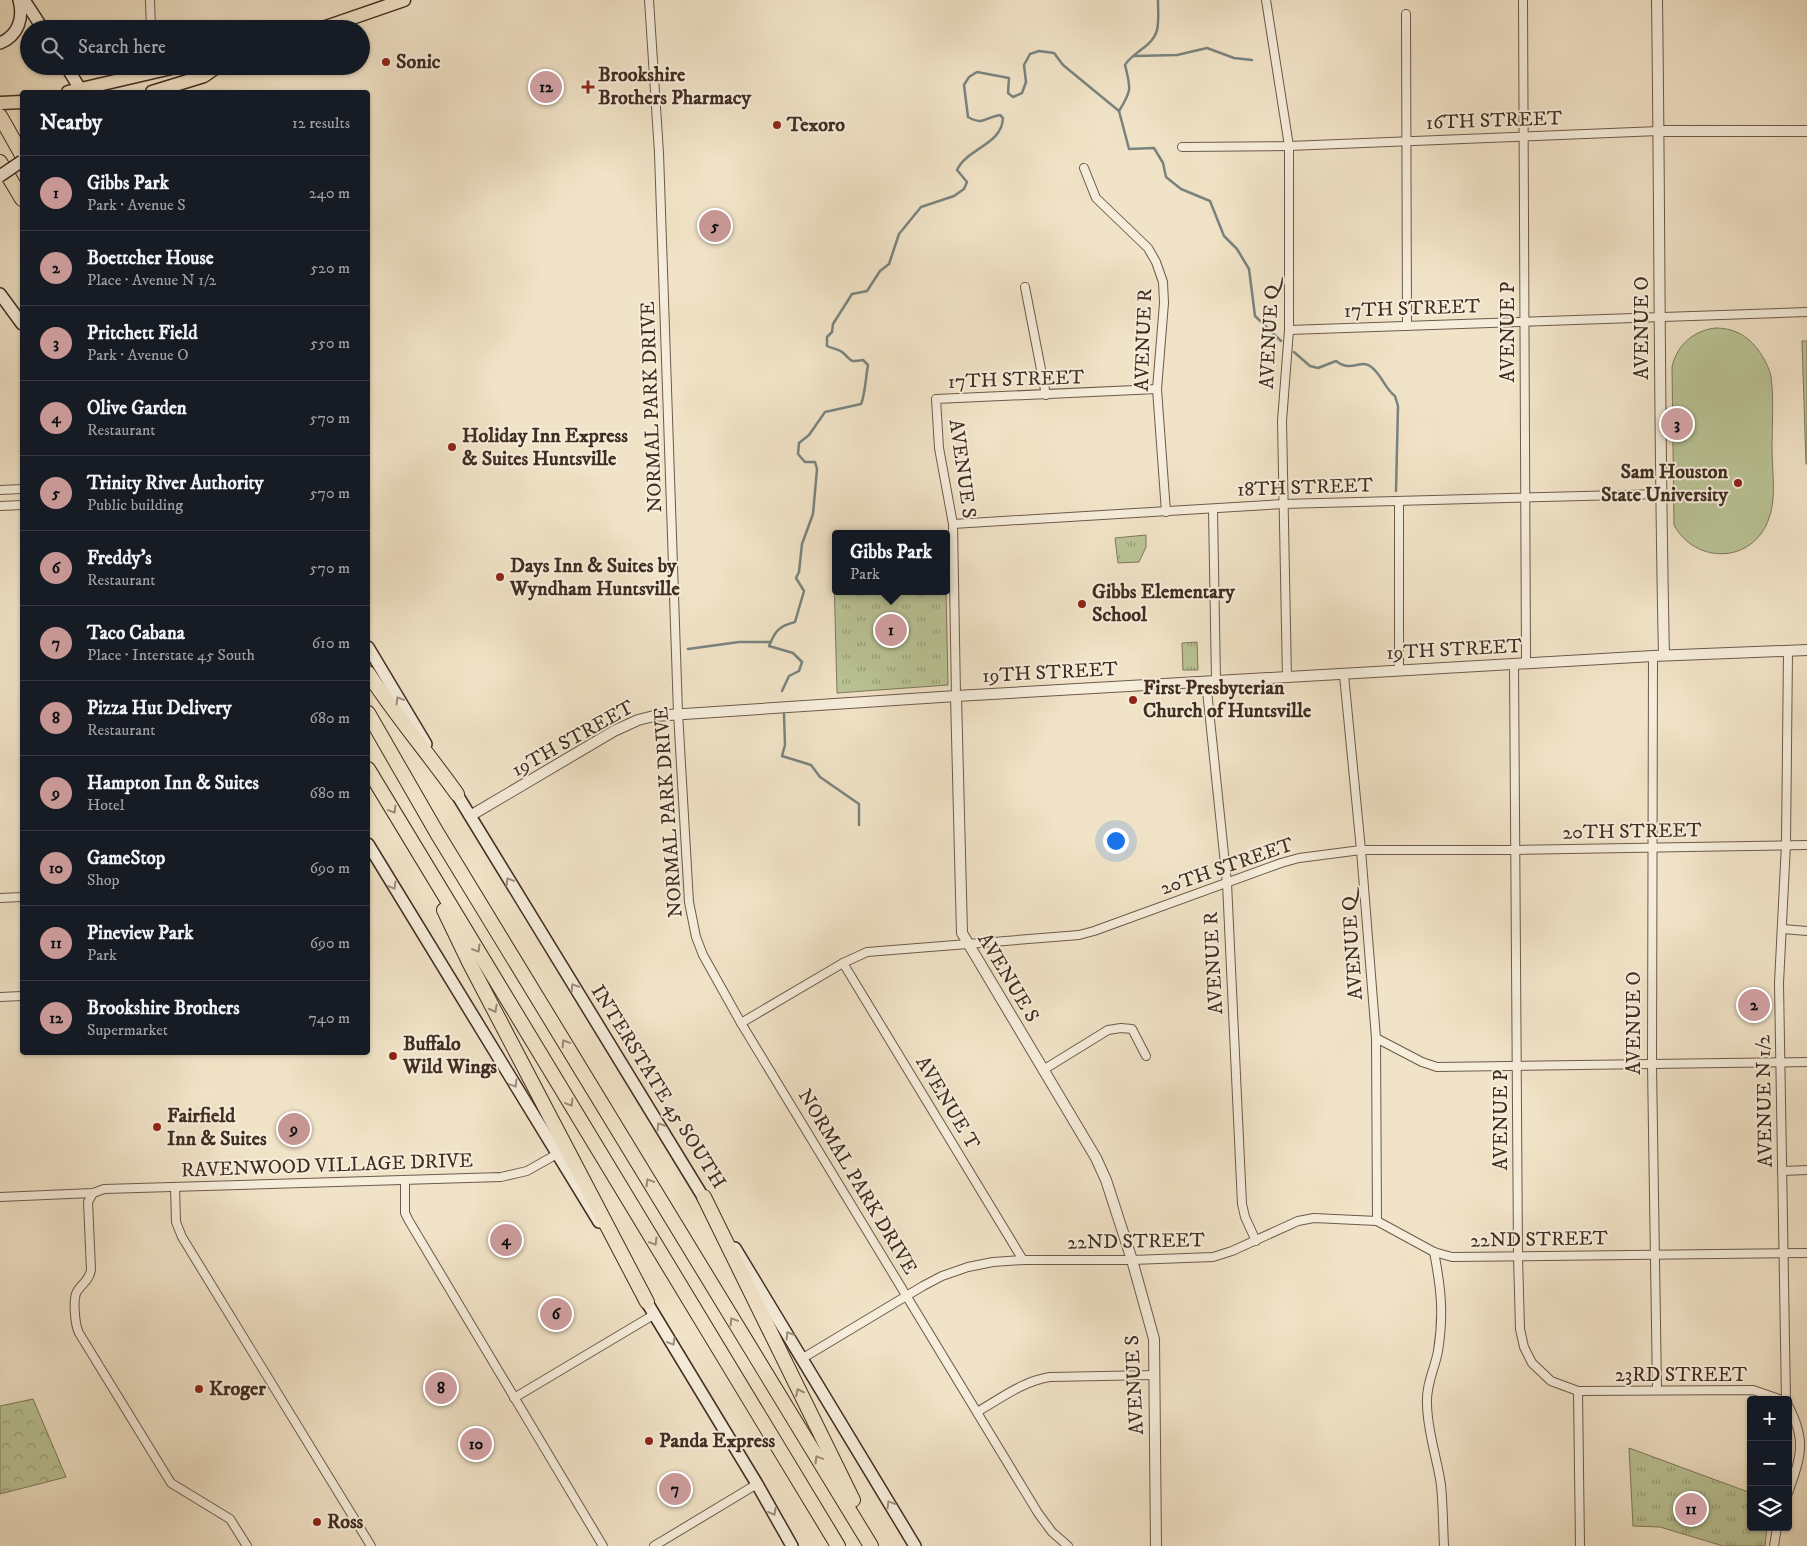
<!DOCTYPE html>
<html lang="en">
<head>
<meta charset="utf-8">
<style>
	:root { --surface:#171b24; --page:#20242c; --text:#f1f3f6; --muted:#9ea1a6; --line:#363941; --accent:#c59692 }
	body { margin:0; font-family:"IM FELL DW Pica",serif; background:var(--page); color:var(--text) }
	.controls { position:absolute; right:15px; bottom:15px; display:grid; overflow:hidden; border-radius:5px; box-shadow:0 1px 4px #0004 }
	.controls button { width:45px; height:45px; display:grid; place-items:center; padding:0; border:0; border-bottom:1px solid var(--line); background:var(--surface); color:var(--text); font:25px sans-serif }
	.you { position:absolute; left:1115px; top:840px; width:18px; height:18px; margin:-12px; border:4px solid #fff; border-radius:50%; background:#1a73e8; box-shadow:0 0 0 8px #1a73e833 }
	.badge { display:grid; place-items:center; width:32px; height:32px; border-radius:50%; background:var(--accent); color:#111; font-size:16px; font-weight:700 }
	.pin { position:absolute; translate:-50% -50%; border:2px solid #fff; box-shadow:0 1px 5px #0006 }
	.popup { position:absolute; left:832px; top:530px; width:118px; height:65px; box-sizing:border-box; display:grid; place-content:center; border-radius:5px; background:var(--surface); filter:drop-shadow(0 1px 4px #0005); font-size:16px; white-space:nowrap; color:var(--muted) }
	.popup b { font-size:19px; color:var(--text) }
	.popup::after { content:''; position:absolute; left:50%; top:100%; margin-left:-10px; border:10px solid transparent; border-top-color:var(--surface) }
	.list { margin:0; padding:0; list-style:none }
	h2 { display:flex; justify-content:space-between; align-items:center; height:65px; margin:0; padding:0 20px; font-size:21px }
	h2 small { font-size:16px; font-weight:400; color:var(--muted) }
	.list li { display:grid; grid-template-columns:32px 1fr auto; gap:15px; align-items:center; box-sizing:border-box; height:75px; padding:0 20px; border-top:1px solid var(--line) }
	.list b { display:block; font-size:19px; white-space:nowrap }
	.list p { margin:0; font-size:16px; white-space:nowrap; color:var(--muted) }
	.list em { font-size:16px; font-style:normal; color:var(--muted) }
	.icon { flex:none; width:28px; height:28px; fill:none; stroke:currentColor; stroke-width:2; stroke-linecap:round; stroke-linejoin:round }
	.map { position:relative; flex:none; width:1807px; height:1546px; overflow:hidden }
	.search { position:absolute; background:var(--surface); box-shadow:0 1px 4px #0004; left:20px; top:20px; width:350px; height:55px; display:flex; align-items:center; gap:12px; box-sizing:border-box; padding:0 18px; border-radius:28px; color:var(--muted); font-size:19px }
	.panel { position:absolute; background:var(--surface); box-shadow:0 1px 4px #0004; left:20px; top:90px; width:350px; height:965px; border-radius:5px }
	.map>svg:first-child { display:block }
	.forest { fill:url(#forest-crowns); stroke:#7e785c }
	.park { fill:url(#park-tufts); stroke:#7e785c }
	.pitch { fill:#bac496; stroke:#7e785c }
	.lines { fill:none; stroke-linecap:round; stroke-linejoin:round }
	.stream { stroke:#79837f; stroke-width:2.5 }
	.minor-casing { stroke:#6d5a4b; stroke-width:10 }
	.tertiary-casing { stroke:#6d5a4b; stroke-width:12 }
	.secondary-casing { stroke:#412d22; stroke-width:14 }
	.primary-casing { stroke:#412d22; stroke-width:15 }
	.motorway-casing { stroke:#412d22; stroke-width:16 }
	.minor { stroke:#f6eddb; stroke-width:8 }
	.tertiary { stroke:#f6eddb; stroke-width:10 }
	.secondary { stroke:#f6eddb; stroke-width:11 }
	.primary { stroke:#f1e3c7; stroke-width:12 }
	.motorway { stroke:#f1e3c7; stroke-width:14 }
	.secondary-bridge-casing { stroke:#412d22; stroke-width:14; stroke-linecap:butt }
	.secondary-bridge { stroke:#f6eddb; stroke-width:11 }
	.oneway { stroke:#9c8d7e }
	.oneway2 { stroke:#998874 }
	.poi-dot { fill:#8f2418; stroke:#f6eddb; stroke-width:2 }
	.labels { text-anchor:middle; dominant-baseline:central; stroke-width:4; stroke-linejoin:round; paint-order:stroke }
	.poi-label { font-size:20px; font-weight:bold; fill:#412d22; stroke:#f6eddb; text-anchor:start }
	.street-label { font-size:20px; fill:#412d22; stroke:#f6eddb }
</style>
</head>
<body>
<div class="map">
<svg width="1807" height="1546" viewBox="0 0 1807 1546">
	<defs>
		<pattern id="forest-crowns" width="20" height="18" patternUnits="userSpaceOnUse" patternTransform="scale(1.25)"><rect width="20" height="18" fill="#bac496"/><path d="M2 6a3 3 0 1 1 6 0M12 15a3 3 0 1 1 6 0" fill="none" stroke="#99a07a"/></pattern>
		<pattern id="park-tufts" width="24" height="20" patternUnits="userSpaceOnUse" patternTransform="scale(1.25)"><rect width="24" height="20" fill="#bac496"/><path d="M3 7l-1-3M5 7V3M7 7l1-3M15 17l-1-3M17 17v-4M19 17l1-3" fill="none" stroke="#99a07a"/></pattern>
	</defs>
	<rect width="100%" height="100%" fill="#f1e3c7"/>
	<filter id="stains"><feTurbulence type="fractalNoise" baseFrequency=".004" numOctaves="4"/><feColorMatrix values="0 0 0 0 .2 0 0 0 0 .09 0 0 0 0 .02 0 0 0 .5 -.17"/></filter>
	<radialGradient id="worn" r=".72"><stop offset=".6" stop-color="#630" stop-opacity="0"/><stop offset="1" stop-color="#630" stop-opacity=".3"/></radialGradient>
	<!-- forest -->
	<path class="forest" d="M33 1399 66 1477 0 1494V1406Z"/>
	<!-- park -->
	<g class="park">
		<path d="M1146 535V547L1139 562 1118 563 1115 538Z"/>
		<path d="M834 575H836V591H946L948 685 837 693Z"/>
		<path d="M1197 642 1198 670H1183L1182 643Z"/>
		<path d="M1629 1448 1751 1493V1527H1767L1765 1546H1723L1660 1527 1633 1526Z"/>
	</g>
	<!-- pitch -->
	<g class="pitch">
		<path d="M1715 328C1739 328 1753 340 1764 359 1767 365 1770 370 1771 377 1774 398 1772 427 1772 449 1772 472 1777 500 1768 521 1751 564 1695 564 1674 525L1672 367C1677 345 1693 331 1715 328Z"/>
		<path d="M1802 341H1807V464H1806Z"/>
	</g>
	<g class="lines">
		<!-- stream -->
		<g class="stream">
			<path d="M1134 56 1177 55 1207 48 1234 58 1252 60"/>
			<path d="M1119 111 1129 149 1154 148 1163 163 1166 177 1181 189 1210 201 1224 236 1237 249 1249 269 1255 316 1281 341"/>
			<path d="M1294 352 1310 366 1318 368 1336 361C1352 373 1359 359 1370 366 1382 374 1384 388 1395 396L1398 406 1396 491"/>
			<path d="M688 649 739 642H771"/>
			<path d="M782 691 789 676 799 671 802 662 793 653 769 646C775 631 779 626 795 622L804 591 796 578 799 572 802 544 813 514 817 469 815 462H805L798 454 799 443 809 435 825 412 861 404C865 396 866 375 868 365L863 360C848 363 852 360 842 352 838 349 831 348 827 346V337L832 332 833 324 852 294 867 291 880 271 889 264 899 234 921 207 954 196 964 189 967 182 957 170C967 148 1002 145 1003 118L1000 115C986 117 983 126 968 117L964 85 969 77 977 72 1009 78 1008 93 1013 97 1022 93 1026 82 1024 65 1030 54 1039 51 1054 53 1063 65 1119 111C1132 90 1131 89 1125 65 1129 58 1136 54 1142 49 1162 35 1158 23 1158 0"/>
			<path d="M784 714 785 745 782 756 811 765 820 777 859 804V825"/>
		</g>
		<!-- minor casing -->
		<g class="minor-casing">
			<g id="minor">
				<path d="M150 0 151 29"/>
				<path d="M649 0 659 153 678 713 689 902 696 937 703 955 741 1023 1038 1513 1052 1532 1068 1546"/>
				<path d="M1266 0 1289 146V330L1282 421 1287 678"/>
				<path d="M1523 0 1526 664"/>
				<path d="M1406 14 1407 326"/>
				<path d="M1182 147 1289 146 1659 131"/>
				<path d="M1084 168 1096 198 1148 248 1156 262 1163 282 1164 303 1157 389 1166 512"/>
				<path d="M1025 287 1046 395"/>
				<path d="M1289 330 1807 312"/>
				<path d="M0 490 22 489"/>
				<path d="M1399 501V671"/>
				<path d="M0 506 22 505"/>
				<path d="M1213 509 1216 681"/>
				<path d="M953 524 1283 504 1660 494"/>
				<path d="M1653 656 1652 1065 1657 1390"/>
				<path d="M1514 665 1518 1256 1520 1329 1524 1347 1532 1363 1551 1381 1578 1391 1753 1390 1782 1400"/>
				<path d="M1344 675 1361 850 1376 1038 1377 1221"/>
				<path d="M1206 681 1227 883 1242 1204 1245 1217 1256 1241"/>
				<path d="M956 696 953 524 939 448 936 399 1157 389"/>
				<path d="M0 898 22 897"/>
				<path d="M1783 929 1807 931"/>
				<path d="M843 963 1023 1260"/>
				<path d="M0 997 22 996"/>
				<path d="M741 1023 843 963 867 952 1079 935 1094 931 1281 863 1299 858 1361 850H1515L1807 845"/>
				<path d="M1376 1038 1422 1062 1437 1067 1807 1062"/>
				<path d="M1043 1070 1108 1030 1121 1028 1132 1029 1146 1056"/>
				<path d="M1782 1171 1807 1170"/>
				<path d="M405 1180V1213L409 1221 603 1546"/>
				<path d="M175 1187 176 1222 182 1237 371 1546"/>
				<path d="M93 1193 88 1202 91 1270C89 1280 84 1282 78 1290 72 1297 75 1325 79 1333L171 1483 230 1519 247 1546"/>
				<path d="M0 1197 93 1193 104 1189 501 1177 527 1171 557 1154"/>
				<path d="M1434 1252C1441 1288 1444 1314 1438 1351 1435 1368 1426 1384 1427 1403 1427 1431 1437 1457 1441 1485 1443 1505 1443 1526 1444 1546"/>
				<path d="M803 1358 923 1286 942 1276 968 1267 993 1262 1023 1260H1132L1213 1257 1232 1251 1298 1221 1314 1218 1377 1221 1434 1252 1452 1257 1807 1253"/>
				<path d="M1578 1391 1580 1546"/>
				<path d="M514 1398 655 1314"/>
				<path d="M1786 1400 1779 983 1786 844 1788 651"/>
				<path d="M1788 1405C1807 1441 1801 1456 1788 1493"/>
				<path d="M977 1412C1000 1399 1023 1381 1050 1377L1155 1375"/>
				<path d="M654 1546 757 1484"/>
				<path d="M1774 1546 1777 1527"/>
			</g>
		</g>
		<!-- tertiary casing -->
		<g class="tertiary-casing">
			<g id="tertiary">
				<path d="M1657 0C1660 218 1659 437 1664 655"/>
				<path d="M1659 131H1807"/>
				<path d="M956 696 962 933 1096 1158 1106 1180 1132 1260 1154 1339 1156 1546"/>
				<path d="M470 816 614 731 638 720 654 716 956 696 1653 656 1807 650"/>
			</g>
		</g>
		<!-- secondary casing -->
		<g class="secondary-casing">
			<g id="secondary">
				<path d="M24 0 43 29"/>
				<path d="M0 43C18 36 24 18 19 0"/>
				<path d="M66 66 82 92"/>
				<path d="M0 294 22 324"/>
				<path d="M368 647 426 744"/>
				<path d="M453 788 708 1205"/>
				<path d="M368 844 599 1222"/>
				<path d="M735 1248 915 1546"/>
				<path d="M643 1296 757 1484 792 1546"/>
			</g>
		</g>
		<!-- primary casing -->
		<g class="primary-casing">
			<g id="primary">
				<path d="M320 29 404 0"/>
				<path d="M68 92 180 66"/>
				<path d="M152 92 204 76 218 66"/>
				<path d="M0 103 22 102"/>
			</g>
		</g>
		<!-- motorway casing -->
		<g class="motorway-casing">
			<g id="motorway">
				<path d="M0 116 22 155"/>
				<path d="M0 162 22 199"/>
				<path d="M368 673C395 715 428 753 457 794"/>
				<path d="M368 713 437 833 871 1546"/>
				<path d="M368 769 838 1546"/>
				<path d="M444 910 469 962 647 1302"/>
				<path d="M704 1197 853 1500"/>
			</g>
		</g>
		<!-- minor -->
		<use href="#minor" class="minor"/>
		<!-- tertiary -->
		<use href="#tertiary" class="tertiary"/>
		<!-- secondary -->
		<use href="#secondary" class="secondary"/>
		<!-- primary -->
		<use href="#primary" class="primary"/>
		<!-- motorway -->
		<use href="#motorway" class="motorway"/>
		<!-- secondary-bridge casing -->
		<g class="secondary-bridge-casing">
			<path id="secondary-bridge" d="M0 176 22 161"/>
		</g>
		<!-- secondary-bridge -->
		<use href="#secondary-bridge" class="secondary-bridge"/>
	</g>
	<!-- one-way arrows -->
	<defs><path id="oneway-chevron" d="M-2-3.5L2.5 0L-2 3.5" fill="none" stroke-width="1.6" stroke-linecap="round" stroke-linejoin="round" transform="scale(1.25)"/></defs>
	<g class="oneway">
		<use href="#oneway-chevron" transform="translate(399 700) rotate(-121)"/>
		<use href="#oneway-chevron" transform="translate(509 881) rotate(-121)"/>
		<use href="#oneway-chevron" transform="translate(393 886) rotate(59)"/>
		<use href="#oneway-chevron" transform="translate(574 987) rotate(-122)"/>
		<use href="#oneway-chevron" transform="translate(514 1084) rotate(59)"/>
		<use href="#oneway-chevron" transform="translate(660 1126) rotate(-122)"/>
		<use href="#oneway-chevron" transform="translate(789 1335) rotate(-122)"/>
		<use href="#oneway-chevron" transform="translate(672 1342) rotate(59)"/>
		<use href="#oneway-chevron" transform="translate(890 1504) rotate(-121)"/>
		<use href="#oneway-chevron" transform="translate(773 1512) rotate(61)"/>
	</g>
	<g class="oneway2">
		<use href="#oneway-chevron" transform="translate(393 810) rotate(59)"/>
		<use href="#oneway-chevron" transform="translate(477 949) rotate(59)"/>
		<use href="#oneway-chevron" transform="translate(494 1009) rotate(62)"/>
		<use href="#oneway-chevron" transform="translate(565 1043) rotate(-121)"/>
		<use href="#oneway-chevron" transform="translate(570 1103) rotate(59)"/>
		<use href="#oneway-chevron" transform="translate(649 1182) rotate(-121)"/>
		<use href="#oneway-chevron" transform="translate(654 1242) rotate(59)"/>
		<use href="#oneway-chevron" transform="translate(733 1321) rotate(-121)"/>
		<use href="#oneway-chevron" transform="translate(799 1392) rotate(-116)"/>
		<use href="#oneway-chevron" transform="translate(818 1459) rotate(-121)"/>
	</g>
	<!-- markers -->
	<g class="poi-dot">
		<circle cx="386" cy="62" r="5"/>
		<path d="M585.5 79.5h5v5h5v5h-5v5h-5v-5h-5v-5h5z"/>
		<circle cx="777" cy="125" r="5"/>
		<circle cx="452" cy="447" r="5"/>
		<circle cx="1738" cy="483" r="5"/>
		<circle cx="500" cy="577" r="5"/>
		<circle cx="1082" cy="604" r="5"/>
		<circle cx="1133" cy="700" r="5"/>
		<circle cx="393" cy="1056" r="5"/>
		<circle cx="157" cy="1127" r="5"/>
		<circle cx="199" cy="1389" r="5"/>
		<circle cx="649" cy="1441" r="5"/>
		<circle cx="317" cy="1522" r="5"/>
	</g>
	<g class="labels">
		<!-- poi labels -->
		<g class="poi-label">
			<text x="396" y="62">Sonic</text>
			<text x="598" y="75">Brookshire<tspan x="598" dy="23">Brothers Pharmacy</tspan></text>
			<text x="787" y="125">Texoro</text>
			<text x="462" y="436">Holiday Inn Express<tspan x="462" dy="23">&amp; Suites Huntsville</tspan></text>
			<text x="1728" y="472" text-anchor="end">Sam Houston<tspan x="1728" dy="23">State University</tspan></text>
			<text x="510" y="566">Days Inn &amp; Suites by<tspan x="510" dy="23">Wyndham Huntsville</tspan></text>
			<text x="1092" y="592">Gibbs Elementary<tspan x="1092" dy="23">School</tspan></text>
			<text x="1143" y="688">First Presbyterian<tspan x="1143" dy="23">Church of Huntsville</tspan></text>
			<text x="403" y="1044">Buffalo<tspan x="403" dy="23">Wild Wings</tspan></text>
			<text x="167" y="1116">Fairfield<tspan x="167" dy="23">Inn &amp; Suites</tspan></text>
			<text x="209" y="1389">Kroger</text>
			<text x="659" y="1441">Panda Express</text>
			<text x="327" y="1522">Ross</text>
		</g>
		<!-- street labels -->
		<g class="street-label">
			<text transform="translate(1494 121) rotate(-2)">16TH STREET</text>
			<text transform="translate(1412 309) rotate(-2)">17TH STREET</text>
			<text transform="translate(1642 328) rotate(-90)">AVENUE O</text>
			<text transform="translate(1508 332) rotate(-90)">AVENUE P</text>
			<text transform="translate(1270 337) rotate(-87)">AVENUE Q</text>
			<text transform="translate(1144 340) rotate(-88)">AVENUE R</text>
			<text transform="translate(1016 380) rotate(-2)">17TH STREET</text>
			<text transform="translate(652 407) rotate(-92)">NORMAL PARK DRIVE</text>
			<text transform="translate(962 469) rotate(82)">AVENUE S</text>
			<text transform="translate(1305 488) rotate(-2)">18TH STREET</text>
			<text transform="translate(1454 650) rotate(-3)">19TH STREET</text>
			<text transform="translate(1050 673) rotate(-3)">19TH STREET</text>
			<text transform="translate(573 739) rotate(-29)">19TH STREET</text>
			<text transform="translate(669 812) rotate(-94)">NORMAL PARK DRIVE</text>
			<text transform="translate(1632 832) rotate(-1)">20TH STREET</text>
			<text transform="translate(1227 867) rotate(-19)">20TH STREET</text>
			<text transform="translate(1353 948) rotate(-94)">AVENUE Q</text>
			<text transform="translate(1214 963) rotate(-93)">AVENUE R</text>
			<text transform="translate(1008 978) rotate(59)">AVENUE S</text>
			<text transform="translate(1634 1023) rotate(-90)">AVENUE O</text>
			<text transform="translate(658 1087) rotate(58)">INTERSTATE 45 SOUTH</text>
			<text transform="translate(1765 1101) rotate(-91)">AVENUE N 1/2</text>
			<text transform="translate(947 1103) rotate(59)">AVENUE T</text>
			<text transform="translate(1501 1120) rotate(-90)">AVENUE P</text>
			<text transform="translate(327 1166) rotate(-2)">RAVENWOOD VILLAGE DRIVE</text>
			<text transform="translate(857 1182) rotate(59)">NORMAL PARK DRIVE</text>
			<text transform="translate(1539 1240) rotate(-1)">22ND STREET</text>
			<text transform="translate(1136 1242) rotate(-1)">22ND STREET</text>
			<text x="1681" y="1375">23RD STREET</text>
			<text transform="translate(1135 1385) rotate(-93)">AVENUE S</text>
		</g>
	</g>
	<rect width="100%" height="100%" filter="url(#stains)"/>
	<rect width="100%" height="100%" fill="url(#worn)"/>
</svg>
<div class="controls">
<button>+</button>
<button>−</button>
<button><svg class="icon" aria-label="layers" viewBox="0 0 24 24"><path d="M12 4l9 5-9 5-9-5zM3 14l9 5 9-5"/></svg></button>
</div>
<div class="you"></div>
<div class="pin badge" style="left:891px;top:630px">1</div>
<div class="popup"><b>Gibbs Park</b>Park</div>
<div class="pin badge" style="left:1754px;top:1005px">2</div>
<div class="pin badge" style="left:1677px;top:424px">3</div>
<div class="pin badge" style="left:506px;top:1240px">4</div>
<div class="pin badge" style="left:715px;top:226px">5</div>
<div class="pin badge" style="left:556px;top:1314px">6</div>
<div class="pin badge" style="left:675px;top:1489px">7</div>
<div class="pin badge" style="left:441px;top:1388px">8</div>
<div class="pin badge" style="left:294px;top:1129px">9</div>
<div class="pin badge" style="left:476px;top:1444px">10</div>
<div class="pin badge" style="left:1691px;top:1509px">11</div>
<div class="pin badge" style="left:546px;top:87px">12</div>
<div class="search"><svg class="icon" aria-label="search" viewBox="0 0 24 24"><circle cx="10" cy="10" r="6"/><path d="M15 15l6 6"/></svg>Search here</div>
<section class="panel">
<h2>Nearby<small>12 results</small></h2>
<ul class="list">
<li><span class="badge">1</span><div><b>Gibbs Park</b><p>Park · Avenue S</p></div><em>240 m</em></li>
<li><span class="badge">2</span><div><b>Boettcher House</b><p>Place · Avenue N 1/2</p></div><em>520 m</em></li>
<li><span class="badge">3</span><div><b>Pritchett Field</b><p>Park · Avenue O</p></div><em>550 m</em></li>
<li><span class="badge">4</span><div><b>Olive Garden</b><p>Restaurant</p></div><em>570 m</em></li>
<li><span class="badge">5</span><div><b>Trinity River Authority</b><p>Public building</p></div><em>570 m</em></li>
<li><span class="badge">6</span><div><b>Freddy's</b><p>Restaurant</p></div><em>570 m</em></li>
<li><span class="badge">7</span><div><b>Taco Cabana</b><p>Place · Interstate 45 South</p></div><em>610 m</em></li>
<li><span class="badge">8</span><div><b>Pizza Hut Delivery</b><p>Restaurant</p></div><em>680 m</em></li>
<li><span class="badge">9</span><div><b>Hampton Inn &amp; Suites</b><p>Hotel</p></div><em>680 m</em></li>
<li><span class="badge">10</span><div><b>GameStop</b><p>Shop</p></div><em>690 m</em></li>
<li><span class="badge">11</span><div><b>Pineview Park</b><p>Park</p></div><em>690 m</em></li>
<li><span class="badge">12</span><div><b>Brookshire Brothers</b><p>Supermarket</p></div><em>740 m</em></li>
</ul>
</section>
</div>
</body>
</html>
